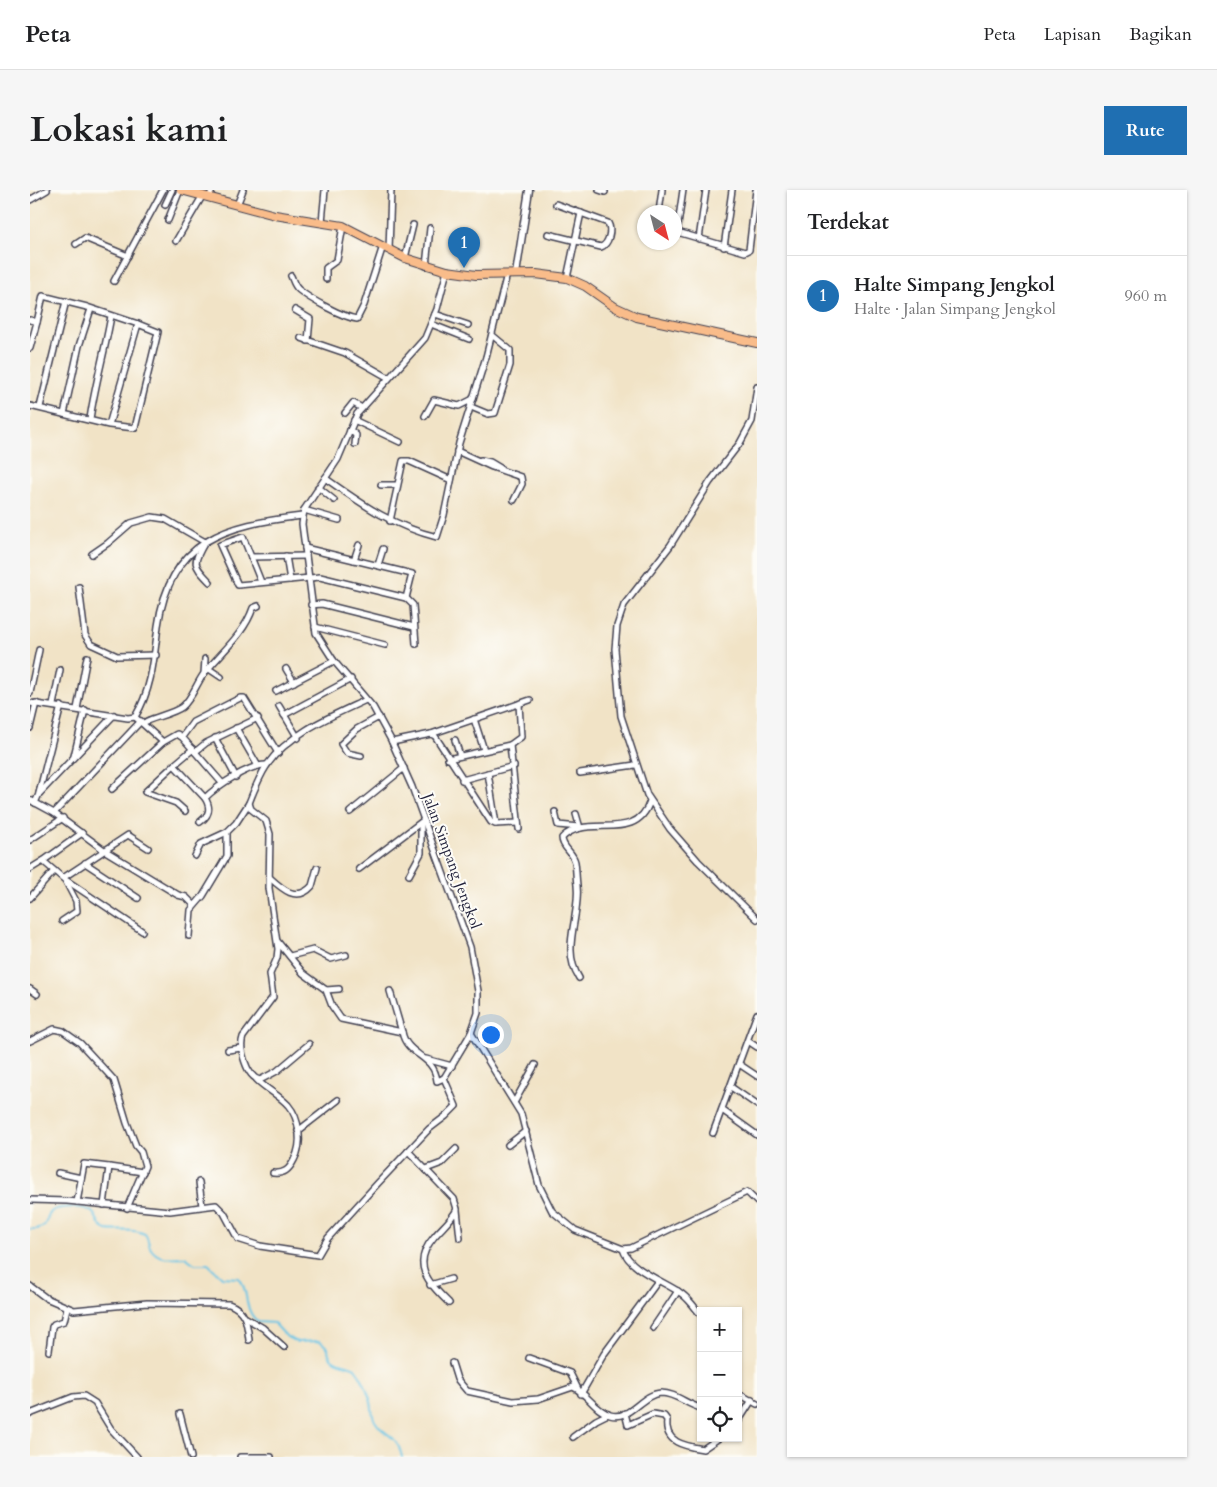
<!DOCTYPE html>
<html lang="id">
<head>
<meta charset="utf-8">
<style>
	:root { --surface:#fff; --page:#f6f6f6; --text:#202124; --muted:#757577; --line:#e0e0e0; --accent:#1f6fb2 }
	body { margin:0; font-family:Cardo,serif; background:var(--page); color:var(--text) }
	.controls { position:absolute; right:15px; bottom:15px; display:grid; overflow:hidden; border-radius:0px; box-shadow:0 1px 4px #0004 }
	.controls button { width:45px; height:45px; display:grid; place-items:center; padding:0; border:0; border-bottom:1px solid var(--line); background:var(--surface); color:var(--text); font:25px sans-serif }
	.compass { position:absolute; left:607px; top:15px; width:45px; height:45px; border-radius:50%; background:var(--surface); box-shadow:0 1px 4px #0004; rotate:144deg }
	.you { position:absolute; left:460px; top:844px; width:18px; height:18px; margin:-12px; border:4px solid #fff; border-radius:50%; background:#1a73e8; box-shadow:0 0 0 8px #1a73e833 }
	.badge { display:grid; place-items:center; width:32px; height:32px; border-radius:50%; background:var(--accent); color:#fff; font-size:16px; font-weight:700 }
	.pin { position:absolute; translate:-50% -41px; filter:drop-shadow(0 1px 2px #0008) }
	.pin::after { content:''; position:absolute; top:26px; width:18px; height:15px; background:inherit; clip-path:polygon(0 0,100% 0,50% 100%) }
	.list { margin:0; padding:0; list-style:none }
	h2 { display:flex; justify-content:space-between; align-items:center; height:65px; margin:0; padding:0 20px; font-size:21px }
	h2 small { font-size:16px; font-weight:400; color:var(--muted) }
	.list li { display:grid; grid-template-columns:32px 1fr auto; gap:15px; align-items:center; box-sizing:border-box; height:80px; padding:0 20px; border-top:1px solid var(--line) }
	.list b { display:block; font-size:19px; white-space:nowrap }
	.list p { margin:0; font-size:16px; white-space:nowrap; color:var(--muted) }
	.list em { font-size:16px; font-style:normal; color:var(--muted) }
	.icon { flex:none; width:28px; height:28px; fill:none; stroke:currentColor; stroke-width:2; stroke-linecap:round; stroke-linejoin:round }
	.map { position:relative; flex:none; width:727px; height:1267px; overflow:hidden; border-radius:0px }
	header { display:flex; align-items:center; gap:30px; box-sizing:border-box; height:70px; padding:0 25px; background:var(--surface); border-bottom:1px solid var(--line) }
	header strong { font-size:24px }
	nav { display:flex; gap:28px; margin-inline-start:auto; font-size:18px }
	.intro { display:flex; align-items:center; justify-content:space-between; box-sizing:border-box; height:120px; padding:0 30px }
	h1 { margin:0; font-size:35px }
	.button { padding:12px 22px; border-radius:0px; background:var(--accent); color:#fff; font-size:18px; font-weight:700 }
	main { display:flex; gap:30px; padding:0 30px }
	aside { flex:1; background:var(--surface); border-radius:0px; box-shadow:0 1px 4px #0004 }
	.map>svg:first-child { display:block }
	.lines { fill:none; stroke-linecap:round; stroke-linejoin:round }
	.stream { stroke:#68c5e6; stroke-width:2 }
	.minor-casing { stroke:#413f50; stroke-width:8 }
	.tertiary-casing { stroke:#413f50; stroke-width:9 }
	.primary-casing { stroke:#413f50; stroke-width:10 }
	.minor { stroke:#fff; stroke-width:5 }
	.tertiary { stroke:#fff; stroke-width:6 }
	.primary { stroke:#f9bc8a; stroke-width:8 }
	.labels { text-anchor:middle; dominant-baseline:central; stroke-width:4; stroke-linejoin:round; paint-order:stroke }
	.street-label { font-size:15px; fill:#22223b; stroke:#fdfcf7 }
</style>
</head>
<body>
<header>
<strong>Peta</strong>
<nav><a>Peta</a><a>Lapisan</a><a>Bagikan</a></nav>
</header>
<div class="intro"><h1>Lokasi kami</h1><a class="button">Rute</a></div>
<main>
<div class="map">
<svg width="727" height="1267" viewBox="0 0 727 1267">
	<rect width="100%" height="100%" fill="#fdfcf7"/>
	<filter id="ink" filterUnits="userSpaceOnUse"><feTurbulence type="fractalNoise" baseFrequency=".02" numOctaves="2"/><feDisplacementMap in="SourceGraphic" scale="10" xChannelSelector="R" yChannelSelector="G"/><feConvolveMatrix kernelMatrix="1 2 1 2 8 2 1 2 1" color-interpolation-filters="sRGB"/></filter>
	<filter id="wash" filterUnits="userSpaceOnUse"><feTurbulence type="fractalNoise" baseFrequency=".0096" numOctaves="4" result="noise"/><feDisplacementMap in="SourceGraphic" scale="20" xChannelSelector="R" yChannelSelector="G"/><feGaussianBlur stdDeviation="1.12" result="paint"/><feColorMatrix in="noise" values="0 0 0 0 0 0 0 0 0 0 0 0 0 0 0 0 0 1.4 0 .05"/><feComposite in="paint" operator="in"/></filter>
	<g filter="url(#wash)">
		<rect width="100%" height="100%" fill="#f1e3c6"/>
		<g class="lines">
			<!-- stream -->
			<path class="stream" d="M0 1039H7L14 1036C17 1031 18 1022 24 1020 33 1016 55 1016 62 1022 68 1027 68 1038 77 1040 89 1042 104 1038 115 1044 119 1049 118 1055 121 1059 129 1071 143 1067 155 1067L165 1074H178L192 1087 209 1088C220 1101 212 1118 228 1132L244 1133 257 1147 267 1152 290 1151 298 1158C298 1175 314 1172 325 1178 333 1188 336 1197 340 1209 343 1216 341 1224 345 1231 356 1249 366 1241 372 1267"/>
		</g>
	</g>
	<g filter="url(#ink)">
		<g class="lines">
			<!-- minor casing -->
			<g class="minor-casing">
				<g id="minor">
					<path d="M569 0 575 2"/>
					<path d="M180 6 182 0"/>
					<path d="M0 10 17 0"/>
					<path d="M135 15 142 0"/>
					<path d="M207 15 213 0"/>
					<path d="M629 22 632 0"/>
					<path d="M138 30 150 0"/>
					<path d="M292 32 295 0"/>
					<path d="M644 41 715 62 719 60 726 0"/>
					<path d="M647 42 653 0"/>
					<path d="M518 44 571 57C579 54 582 40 578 33L526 14"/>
					<path d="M669 49 676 0"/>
					<path d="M146 51 173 5"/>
					<path d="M46 54 55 48 98 66"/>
					<path d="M694 57 702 0"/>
					<path d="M359 60 361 0"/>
					<path d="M375 68 383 35"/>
					<path d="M396 76 400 38"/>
					<path d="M261 86C263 90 264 96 269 100 280 109 312 127 327 129L334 115 353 56"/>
					<path d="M537 88 551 23"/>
					<path d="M296 89V78L307 70 313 36"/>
					<path d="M84 91 133 0"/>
					<path d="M265 120 280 129 278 151"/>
					<path d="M405 124 438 135"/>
					<path d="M0 130 7 132 13 106 57 117 108 134"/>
					<path d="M401 134 439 149"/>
					<path d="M271 148 315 163 359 188"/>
					<path d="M0 158 7 132"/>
					<path d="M727 197 722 231 710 253 680 292 640 356 594 415 587 436 585 459 591 526 617 605 640 639 668 671 727 729"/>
					<path d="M0 216 79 235 105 238 128 142 108 134 79 235"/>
					<path d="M10 217 36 111"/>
					<path d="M441 217 458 224 465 223 480 175V160L462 145"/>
					<path d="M315 223 323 213 332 218"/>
					<path d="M34 224 49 156 61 119"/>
					<path d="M395 226 404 210 429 216 443 209"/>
					<path d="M60 229C65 194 75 161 81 126"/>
					<path d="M324 230 370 252"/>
					<path d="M320 240 326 245 325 254"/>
					<path d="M427 261 462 277 491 287 492 294 484 310"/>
					<path d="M451 270 460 272 470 278"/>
					<path d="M295 288C332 314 362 336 407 347L414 325 429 253 456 167 477 84"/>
					<path d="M351 295H367"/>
					<path d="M288 297 304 310"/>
					<path d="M274 320 309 330"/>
					<path d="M360 331 373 271H379L421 290"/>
					<path d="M175 352C162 374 163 374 180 392"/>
					<path d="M62 364 78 353 101 333 122 327 135 329 175 352"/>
					<path d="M256 366 260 390"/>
					<path d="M221 367 276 366"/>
					<path d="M324 370 329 355"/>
					<path d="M348 375 353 359"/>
					<path d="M231 392 213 347 190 355 208 395 290 387 376 408 382 384 275 358"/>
					<path d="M49 397 55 445 61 454 87 466 126 465"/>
					<path d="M376 408 383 415 386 454"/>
					<path d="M281 415 292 414 384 437"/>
					<path d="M285 437 355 455"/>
					<path d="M179 479 191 487"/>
					<path d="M256 479 264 492"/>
					<path d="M174 484 175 469"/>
					<path d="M246 501 304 471"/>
					<path d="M0 503 9 460"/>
					<path d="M0 513 98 528 105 527 133 552"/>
					<path d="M23 515 30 480"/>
					<path d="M249 516 268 548"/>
					<path d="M47 519 57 467"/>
					<path d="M254 525 321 489"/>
					<path d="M105 527C122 499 124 468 128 436 140 349 196 335 272 326"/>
					<path d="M444 529 454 560"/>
					<path d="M114 533C116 529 143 524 152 517 161 510 166 495 173 485 190 463 214 445 223 418L228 416"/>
					<path d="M0 538 6 513"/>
					<path d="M206 538 228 576"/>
					<path d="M401 544 500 510"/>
					<path d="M152 547 163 532 210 508H214L248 563"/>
					<path d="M185 548 206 587"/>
					<path d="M425 550 430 566"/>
					<path d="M362 552 401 544 405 546 461 632 465 634 488 633"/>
					<path d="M480 555 491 547 489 514"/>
					<path d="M163 559 144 575 175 608"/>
					<path d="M165 562 176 553 228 528"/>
					<path d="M44 566 55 520"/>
					<path d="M331 566 317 563 311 554 327 539 349 527"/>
					<path d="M418 569 480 555 489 639"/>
					<path d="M144 575 115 602 146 613 155 621"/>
					<path d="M458 583 466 634"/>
					<path d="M550 583 605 575"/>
					<path d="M432 590 484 576"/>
					<path d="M82 599 133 552 147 544 152 547 192 593"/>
					<path d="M9 603 31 516"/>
					<path d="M0 610 24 623 74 660 148 705 156 707 164 715"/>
					<path d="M5 613 9 604 84 525"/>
					<path d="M320 622 374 578"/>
					<path d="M525 622 528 635 549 637"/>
					<path d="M24 623 111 531"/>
					<path d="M546 624 550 638"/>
					<path d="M170 632C180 625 181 618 175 608 187 596 220 574 237 575"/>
					<path d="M0 650 33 628"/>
					<path d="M165 666 171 654 197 642"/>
					<path d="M55 673 108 708"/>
					<path d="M0 679 13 671"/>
					<path d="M329 679 394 630"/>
					<path d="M379 685 391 663V633"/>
					<path d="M239 687C252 699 267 713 282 696L287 678"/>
					<path d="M0 708 24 681"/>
					<path d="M32 731 47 721 46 711 35 690 13 671 52 643"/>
					<path d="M112 741 33 688 98 645 118 658"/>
					<path d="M159 746 161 720 173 706 197 666V642L206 633 219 613"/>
					<path d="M248 752 273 783 296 800 302 816 311 829 372 842C377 867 404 864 407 891L414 888"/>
					<path d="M260 766 283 760 301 769 316 765"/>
					<path d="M549 788C530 758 551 726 547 695 546 687 546 679 545 672 543 662 532 658 532 648 556 622 606 655 620 611"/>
					<path d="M0 799 7 804"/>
					<path d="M296 800 309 799"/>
					<path d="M360 801 372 842"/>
					<path d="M441 843 491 924 509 995 522 1021 545 1040 593 1059 601 1058 717 1002 727 1012"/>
					<path d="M0 851 24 839 33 841 50 853 84 890 97 933 106 956 111 962 115 976 97 1018"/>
					<path d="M718 851 727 857"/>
					<path d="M279 854 247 881 230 890C216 887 209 858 213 847L243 807 240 784 247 768 248 759 239 698 240 644 236 631 221 619 219 613C224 600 229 587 237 575 259 543 302 526 336 510"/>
					<path d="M198 860 211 858"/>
					<path d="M396 869 422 876"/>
					<path d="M709 874 727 886"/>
					<path d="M414 888 441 843 448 823V801L440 757 382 597 361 550 343 517 304 471 286 443 272 334 274 320 308 269 327 224 395 148 407 119 417 81"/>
					<path d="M227 890C236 899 249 905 258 915 270 929 273 954 264 970 259 980 254 984 243 983"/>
					<path d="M701 897 727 915"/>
					<path d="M485 911 505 875"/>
					<path d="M692 920 727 945"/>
					<path d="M268 941 308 910"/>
					<path d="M683 943 727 824"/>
					<path d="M478 955 496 941"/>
					<path d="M378 961 424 1009 427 1019C421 1031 412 1037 404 1047 380 1075 399 1093 419 1113"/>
					<path d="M396 979 412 973 426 959"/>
					<path d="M28 983 51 988"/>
					<path d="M169 992 172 1016"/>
					<path d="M0 1010 37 1011 140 1021 186 1015 194 1023 208 1049 230 1056 288 1065 298 1048 348 993 399 939 416 926 426 916 414 888"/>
					<path d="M47 1012 54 974 79 977"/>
					<path d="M74 1015 79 977 113 982"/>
					<path d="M427 1020 430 1048"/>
					<path d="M593 1059C599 1080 636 1092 652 1104 660 1110 665 1118 671 1125"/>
					<path d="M400 1095 421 1089"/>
					<path d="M0 1096 16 1108 44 1120 117 1113 199 1114C216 1120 217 1133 219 1150"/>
					<path d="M216 1128 233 1138 254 1157"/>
					<path d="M623 1138 648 1101"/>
					<path d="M19 1161 22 1137 24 1134 34 1131 37 1118"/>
					<path d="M499 1168 540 1183 548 1199"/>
					<path d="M422 1173 427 1189 437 1201 483 1211 508 1209 543 1197C557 1203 564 1220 580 1225 600 1231 611 1204 631 1203 646 1203 657 1215 671 1218"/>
					<path d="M551 1204 574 1164 628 1091"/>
					<path d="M708 1209 713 1206 727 1214"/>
					<path d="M595 1223 598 1235 623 1224 634 1226 637 1230C634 1253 655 1256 673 1259L689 1248"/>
					<path d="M0 1224 43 1207 54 1206 65 1213 81 1239 107 1267"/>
					<path d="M150 1224 161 1267"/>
					<path d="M708 1232 722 1210"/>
					<path d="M543 1247 566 1230 578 1224"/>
					<path d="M210 1267H241"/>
				</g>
			</g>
			<!-- tertiary casing -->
			<g class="tertiary-casing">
				<path id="tertiary" d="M486 84 499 0"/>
			</g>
			<!-- primary casing -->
			<g class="primary-casing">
				<path id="primary" d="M151 0 245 25 313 36 375 68 417 81 446 85 506 84 537 88 555 96 585 117 607 127 727 153"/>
			</g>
			<!-- minor -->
			<use href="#minor" class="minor"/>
			<!-- tertiary -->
			<use href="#tertiary" class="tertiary"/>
			<!-- primary -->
			<use href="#primary" class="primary"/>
		</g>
	</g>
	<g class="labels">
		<!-- street labels -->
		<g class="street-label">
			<text transform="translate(422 671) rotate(70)">Jalan Simpang Jengkol</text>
		</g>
	</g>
</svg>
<div class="controls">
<button>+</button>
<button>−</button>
<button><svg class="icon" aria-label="locate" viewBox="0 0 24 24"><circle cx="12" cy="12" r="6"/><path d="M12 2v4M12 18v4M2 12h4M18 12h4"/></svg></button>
</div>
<svg class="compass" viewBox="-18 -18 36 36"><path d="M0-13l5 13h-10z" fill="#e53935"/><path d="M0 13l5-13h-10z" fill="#757577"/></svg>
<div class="you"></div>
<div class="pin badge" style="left:434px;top:78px">1</div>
</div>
<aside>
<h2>Terdekat<small></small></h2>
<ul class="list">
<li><span class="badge">1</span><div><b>Halte Simpang Jengkol</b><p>Halte · Jalan Simpang Jengkol</p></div><em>960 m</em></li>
</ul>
</aside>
</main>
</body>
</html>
